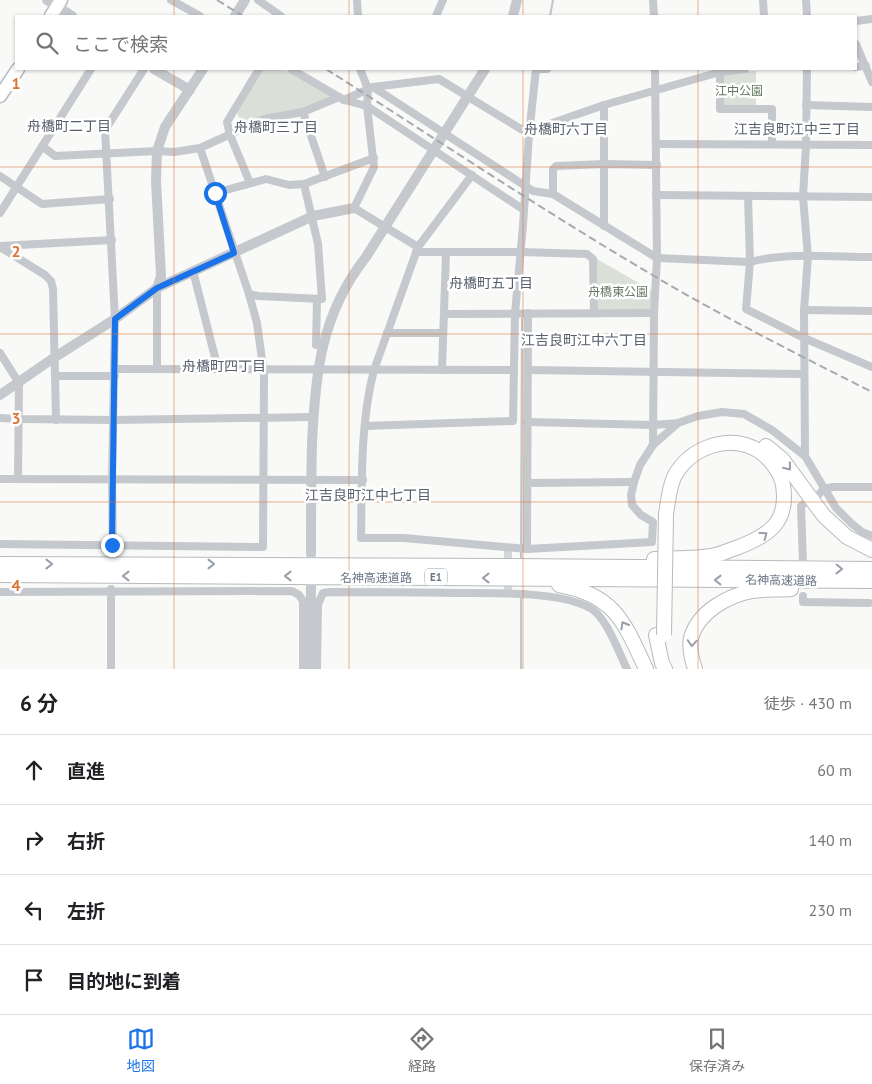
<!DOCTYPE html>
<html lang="ja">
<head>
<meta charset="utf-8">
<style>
	:root { --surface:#fff; --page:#f2f2f2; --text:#202124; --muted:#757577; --line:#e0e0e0; --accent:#1a73e8 }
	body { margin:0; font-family:"PT Sans","Noto Sans JP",sans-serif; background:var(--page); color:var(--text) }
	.stop { position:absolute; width:15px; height:15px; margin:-11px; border:4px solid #1a73e8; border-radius:50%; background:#fff }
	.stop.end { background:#1a73e8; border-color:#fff; box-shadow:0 1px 5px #0008 }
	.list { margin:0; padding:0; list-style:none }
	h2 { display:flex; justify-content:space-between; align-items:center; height:65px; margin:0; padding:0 20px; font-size:21px }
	h2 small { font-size:16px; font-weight:400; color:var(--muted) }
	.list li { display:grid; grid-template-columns:32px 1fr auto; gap:15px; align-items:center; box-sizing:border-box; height:70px; padding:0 20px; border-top:1px solid var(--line) }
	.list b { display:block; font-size:19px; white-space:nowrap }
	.list em { font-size:16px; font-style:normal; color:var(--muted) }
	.icon { flex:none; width:28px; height:28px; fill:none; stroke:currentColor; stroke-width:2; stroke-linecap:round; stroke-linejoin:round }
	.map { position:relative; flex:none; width:872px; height:669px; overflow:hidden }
	.search { position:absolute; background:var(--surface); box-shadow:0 1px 4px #0004; left:15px; right:15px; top:15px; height:55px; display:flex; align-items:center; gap:12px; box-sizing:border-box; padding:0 18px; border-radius:0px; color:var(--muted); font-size:19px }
	.sheet { height:345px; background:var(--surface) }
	nav { display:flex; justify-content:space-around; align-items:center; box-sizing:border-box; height:70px; border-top:1px solid var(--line); background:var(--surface); font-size:14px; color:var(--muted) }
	nav a { display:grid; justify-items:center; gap:2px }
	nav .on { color:var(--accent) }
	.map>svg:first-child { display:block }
	.green { fill:#dae0d8 }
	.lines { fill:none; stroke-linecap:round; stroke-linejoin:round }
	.stream { stroke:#bfc7cd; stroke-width:2 }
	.minor-tunnel { stroke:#d5d8db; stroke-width:8; stroke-dasharray:8 4; stroke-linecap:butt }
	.primary-casing { stroke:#b8bbc0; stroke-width:15 }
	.motorway-casing { stroke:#b8babe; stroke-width:16 }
	.minor { stroke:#c5c8cc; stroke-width:8 }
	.tertiary { stroke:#c5c8cc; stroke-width:10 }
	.primary { stroke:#fff; stroke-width:12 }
	.motorway { stroke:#fff; stroke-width:14 }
	.rail { stroke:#a6aab1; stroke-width:2; stroke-dasharray:8 4; stroke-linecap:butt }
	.motorway-bridge-casing { stroke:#b8babe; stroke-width:16; stroke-linecap:butt }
	.motorway-bridge { stroke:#fff; stroke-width:14 }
	.oneway { stroke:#979eaa }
	.route { stroke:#1a73e8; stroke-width:6 }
	.grid { fill:none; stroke:#da7436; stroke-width:1; stroke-opacity:0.55 }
	.labels { text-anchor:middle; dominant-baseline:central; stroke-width:5; stroke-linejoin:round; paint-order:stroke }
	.shield { fill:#fff; stroke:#979eaa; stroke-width:1 }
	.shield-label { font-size:11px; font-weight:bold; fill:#6a7586 }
	.park-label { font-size:12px; fill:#667964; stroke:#fff }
	.street-label { font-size:12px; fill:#6a7586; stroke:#fff }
	.neighbourhood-label { font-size:14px; fill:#57606c; stroke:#fff }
	.grid-label { font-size:16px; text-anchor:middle; font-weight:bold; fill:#da7436; stroke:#fff; stroke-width:5; stroke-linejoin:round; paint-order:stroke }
</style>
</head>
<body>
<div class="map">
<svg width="872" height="669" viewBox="0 0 872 669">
	<rect width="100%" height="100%" fill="#f9f9f7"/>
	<!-- green -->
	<g class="green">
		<path d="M263 69H282L293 74 331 96 301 109 243 125 237 113Z"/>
		<path d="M756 71V106L722 107V73Z"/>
		<path d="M597 259 651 290 652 310H598Z"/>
	</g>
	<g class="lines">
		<!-- stream -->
		<g class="stream">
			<path d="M550 16 553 0"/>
			<path d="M521 546 522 319"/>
			<path d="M521 559V551"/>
			<path d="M521 669V597"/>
		</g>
		<!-- minor-tunnel -->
		<path class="minor-tunnel" d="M508 594V548"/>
		<!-- primary casing -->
		<g class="primary-casing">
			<g id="primary">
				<path d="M51 16 61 0"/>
				<path d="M0 96 18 69"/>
			</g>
		</g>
		<!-- motorway casing -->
		<g class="motorway-casing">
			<g id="motorway">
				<path d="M766 446 782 459 824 516 847 537 872 550"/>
				<path d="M654 559C672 558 697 559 715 555 722 554 729 550 736 548 768 536 789 523 783 485 781 473 770 458 759 451 729 433 690 447 674 477 669 489 668 502 666 514"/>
				<path d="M0 564 505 566 872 569"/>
				<path d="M0 575 872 581"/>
				<path d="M559 585C615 595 624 622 646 669"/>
				<path d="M656 635 662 663 665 669"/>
				<path d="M695 669C692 660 689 648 691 638 698 612 727 596 752 591 765 589 779 590 791 589"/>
			</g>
		</g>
		<!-- minor -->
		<g class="minor">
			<path d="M171 0 200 16"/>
			<path d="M258 0 281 16"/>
			<path d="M357 0 358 16"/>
			<path d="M653 0 654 16"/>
			<path d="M763 0 764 16"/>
			<path d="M806 0 807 16"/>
			<path d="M436 16 443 0"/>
			<path d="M856 21 872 19"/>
			<path d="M856 44 872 82"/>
			<path d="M856 67 866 66"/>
			<path d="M291 69 344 100 367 106 524 210"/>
			<path d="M360 69 368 89 367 106 374 167 354 208 418 247"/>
			<path d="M720 72V109H772V143"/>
			<path d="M373 87 533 191 553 194 657 258 750 262C787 252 833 257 872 257"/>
			<path d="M344 100 373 87 439 79 529 134"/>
			<path d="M604 105V226"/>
			<path d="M806 105 872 107"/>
			<path d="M303 112 325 177"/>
			<path d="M529 134 538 128 604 105 720 72 745 69"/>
			<path d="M657 144 872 145"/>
			<path d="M42 146 55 156 157 151 174 152 200 148 264 119 303 112 339 97"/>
			<path d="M472 175 418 247 374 370C360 423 362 484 361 538H404L527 549 652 542 653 522 641 515 632 505 631 495 634 482 640 465 653 445 654 313 657 258 655 69"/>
			<path d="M0 176 42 204 110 199"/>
			<path d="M250 183 230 135 227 122 259 69"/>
			<path d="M215 193 266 179 289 185 304 184 374 158"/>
			<path d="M553 194V169L556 166 605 164 657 165"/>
			<path d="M656 195 872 197"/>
			<path d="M748 197 750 262 746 309 804 338 872 367"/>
			<path d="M0 213 91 69"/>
			<path d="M0 246 112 240"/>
			<path d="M0 247 45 275 51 281 53 289 56 420"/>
			<path d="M416 252H521L587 254 593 259 594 313"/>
			<path d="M193 271 218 369"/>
			<path d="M249 294 258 296 322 299 318 244 304 184"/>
			<path d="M804 310 872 311"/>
			<path d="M444 314 654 313"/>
			<path d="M387 333H443"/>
			<path d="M316 345 317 299"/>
			<path d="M0 353 19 383 18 479"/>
			<path d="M115 369 514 370"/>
			<path d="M157 369V288"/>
			<path d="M442 370 446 253"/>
			<path d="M528 370 804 374"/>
			<path d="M55 376H115"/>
			<path d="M0 418 18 419 114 420 313 417"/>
			<path d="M527 422 654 425 678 423 698 416 722 412 744 414 772 430 805 456 836 508 851 523 862 532 872 536"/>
			<path d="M365 426 513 421 515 313 523 226 529 134 536 69H547"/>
			<path d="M653 445 678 423"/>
			<path d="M805 456 804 310 808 257 803 197 806 145 807 69"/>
			<path d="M0 479 363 480"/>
			<path d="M528 483 634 482"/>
			<path d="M816 497 824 489 833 487H872"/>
			<path d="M0 544 263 547 264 374 257 323 249 294 200 148"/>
			<path d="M527 549 528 313"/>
			<path d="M113 555 112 479 115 319 105 130 144 69"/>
			<path d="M803 562 801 506 806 502"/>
			<path d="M0 592 292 591 299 595 303 601V669"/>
			<path d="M803 596V602L869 603"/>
			<path d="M111 669V589"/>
			<path d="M317 669 318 604 323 593 330 592C372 592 414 592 455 593 491 593 559 591 590 608 606 616 619 653 627 669"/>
		</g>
		<!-- tertiary -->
		<g class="tertiary">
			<path d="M47 0 72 16"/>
			<path d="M235 16 245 0"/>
			<path d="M513 16 517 0"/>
			<path d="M154 69 190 90"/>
			<path d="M157 288 161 276 156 181 157 151 165 127 203 69"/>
			<path d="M0 395 55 357 115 319 157 288 313 216 354 208"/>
			<path d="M311 554C311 517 311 480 312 444 315 374 321 314 366 257L485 69"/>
			<path d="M310 669 311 584"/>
		</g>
		<!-- primary -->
		<use href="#primary" class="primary"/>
		<!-- motorway -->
		<use href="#motorway" class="motorway"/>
		<!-- rail -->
		<g class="rail">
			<path d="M217 0 243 16"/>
			<path d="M326 69C433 137 539 208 649 273 721 316 797 354 872 392"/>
		</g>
		<!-- motorway-bridge casing -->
		<g class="motorway-bridge-casing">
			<path id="motorway-bridge" d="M664 635 666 514"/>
		</g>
		<!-- motorway-bridge -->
		<use href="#motorway-bridge" class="motorway-bridge"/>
	</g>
	<!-- one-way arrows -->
	<defs><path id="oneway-chevron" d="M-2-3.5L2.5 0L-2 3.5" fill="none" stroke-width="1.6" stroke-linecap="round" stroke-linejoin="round" transform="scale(1.25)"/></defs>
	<g class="oneway">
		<use href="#oneway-chevron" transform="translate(788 467) rotate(51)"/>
		<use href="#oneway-chevron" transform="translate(764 535) rotate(-36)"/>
		<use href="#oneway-chevron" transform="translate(49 564)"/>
		<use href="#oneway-chevron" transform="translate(211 564)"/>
		<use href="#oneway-chevron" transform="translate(839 569) rotate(1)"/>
		<use href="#oneway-chevron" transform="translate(126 576) rotate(-180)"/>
		<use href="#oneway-chevron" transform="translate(288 576) rotate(-180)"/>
		<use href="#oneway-chevron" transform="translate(486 578) rotate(-180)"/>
		<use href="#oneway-chevron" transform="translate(718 580) rotate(-179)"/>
		<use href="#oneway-chevron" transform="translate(624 625) rotate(-120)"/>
		<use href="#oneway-chevron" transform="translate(692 643) rotate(94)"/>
	</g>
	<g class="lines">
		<!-- route -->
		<path class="route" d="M112 545 115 319 157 288 234 253 215 193"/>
	</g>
	<!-- grid -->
	<path class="grid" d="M174 0V16M349 0V16M523 0V16M698 0V16M174 69V669M349 69V669M523 69V669M698 69V669M0 167H872M0 334H872M0 502H872"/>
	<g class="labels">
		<!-- shield labels -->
		<rect class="shield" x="425" y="568.5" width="22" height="17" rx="4"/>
		<g class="shield-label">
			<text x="436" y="577">E1</text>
		</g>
		<!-- park labels -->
		<g class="park-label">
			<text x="739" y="90">江中公園</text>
			<text x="618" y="291">舟橋東公園</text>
		</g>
		<!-- street labels -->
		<g class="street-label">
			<text x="376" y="577">名神高速道路</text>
			<text transform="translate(781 580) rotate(1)">名神高速道路</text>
		</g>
		<!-- neighbourhood labels -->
		<g class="neighbourhood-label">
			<text x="69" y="126">舟橋町二丁目</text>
			<text x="276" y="127">舟橋町三丁目</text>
			<text x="566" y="129">舟橋町六丁目</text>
			<text x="797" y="129">江吉良町江中三丁目</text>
			<text x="491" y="283">舟橋町五丁目</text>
			<text x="584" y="340">江吉良町江中六丁目</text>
			<text x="224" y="366">舟橋町四丁目</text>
			<text x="368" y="495">江吉良町江中七丁目</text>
		</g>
	</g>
	<g class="grid-label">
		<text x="16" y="89">1</text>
		<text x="16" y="257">2</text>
		<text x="16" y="424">3</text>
		<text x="16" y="591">4</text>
	</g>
</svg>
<div class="stop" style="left:215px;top:193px"></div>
<div class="stop end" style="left:112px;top:545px"></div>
<div class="search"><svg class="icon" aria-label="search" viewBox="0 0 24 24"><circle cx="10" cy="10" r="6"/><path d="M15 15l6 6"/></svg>ここで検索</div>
</div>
<section class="sheet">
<h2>6 分<small>徒歩 · 430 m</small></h2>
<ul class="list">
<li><svg class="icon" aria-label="ahead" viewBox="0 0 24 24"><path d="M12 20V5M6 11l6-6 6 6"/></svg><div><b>直進</b></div><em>60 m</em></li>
<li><svg class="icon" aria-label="right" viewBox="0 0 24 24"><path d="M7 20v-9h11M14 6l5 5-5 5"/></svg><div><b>右折</b></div><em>140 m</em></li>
<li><svg class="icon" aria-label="left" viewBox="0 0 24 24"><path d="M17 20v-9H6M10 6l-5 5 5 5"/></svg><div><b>左折</b></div><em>230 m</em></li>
<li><svg class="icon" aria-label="arrive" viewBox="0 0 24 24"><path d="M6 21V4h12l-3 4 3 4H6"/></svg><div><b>目的地に到着</b></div></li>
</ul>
</section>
<nav>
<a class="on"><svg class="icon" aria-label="map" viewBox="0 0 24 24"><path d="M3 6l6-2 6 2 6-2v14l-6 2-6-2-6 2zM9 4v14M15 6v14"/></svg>地図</a>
<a><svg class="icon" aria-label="directions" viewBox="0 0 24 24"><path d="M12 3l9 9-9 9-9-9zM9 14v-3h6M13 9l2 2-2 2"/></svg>経路</a>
<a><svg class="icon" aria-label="saved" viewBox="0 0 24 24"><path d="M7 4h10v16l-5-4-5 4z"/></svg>保存済み</a>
</nav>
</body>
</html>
